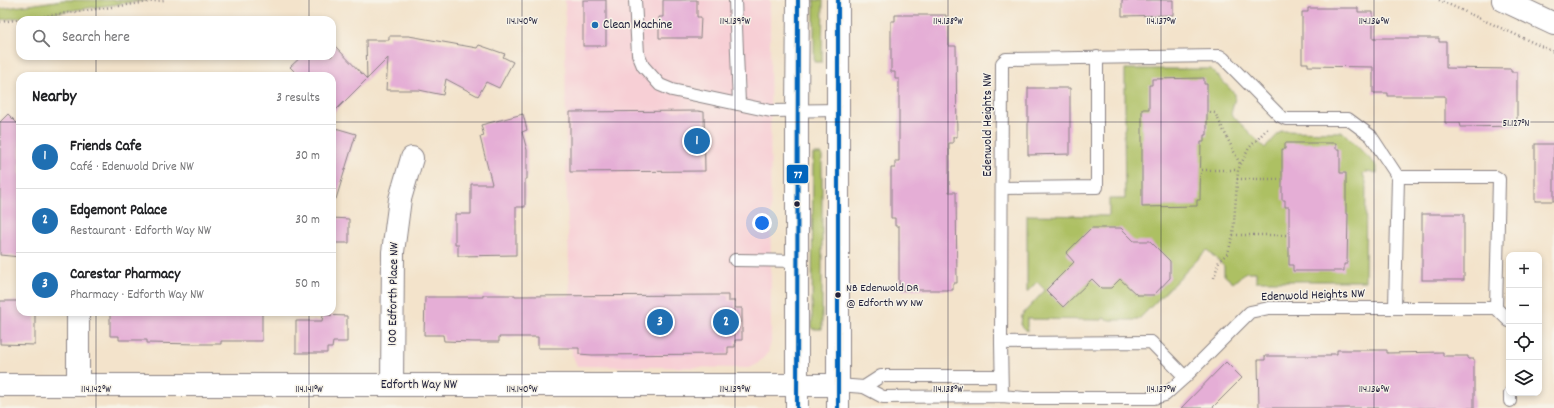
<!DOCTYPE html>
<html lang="en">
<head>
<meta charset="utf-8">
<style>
	:root { --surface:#fff; --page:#f2f2f2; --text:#202124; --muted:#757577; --line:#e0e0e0; --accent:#1f6fb2 }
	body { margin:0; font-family:Dekko,sans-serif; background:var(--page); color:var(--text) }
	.controls { position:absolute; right:12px; bottom:12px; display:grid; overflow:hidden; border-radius:8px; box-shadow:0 2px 6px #0003 }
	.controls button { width:36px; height:36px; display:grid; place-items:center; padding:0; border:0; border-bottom:1px solid var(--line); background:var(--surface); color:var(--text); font:20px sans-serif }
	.you { position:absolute; left:762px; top:223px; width:14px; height:14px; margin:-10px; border:3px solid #fff; border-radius:50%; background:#1a73e8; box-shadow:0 0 0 6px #1a73e833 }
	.badge { display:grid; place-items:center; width:26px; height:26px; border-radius:50%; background:var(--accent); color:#fff; font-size:13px; font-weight:700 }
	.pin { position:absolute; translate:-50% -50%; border:2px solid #fff; box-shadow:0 1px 4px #0006 }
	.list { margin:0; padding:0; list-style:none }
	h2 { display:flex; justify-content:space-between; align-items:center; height:52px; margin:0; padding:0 16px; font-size:17px }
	h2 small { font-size:13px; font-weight:400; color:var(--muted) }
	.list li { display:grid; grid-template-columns:26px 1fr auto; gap:12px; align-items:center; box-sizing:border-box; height:64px; padding:0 16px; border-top:1px solid var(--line) }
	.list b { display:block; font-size:15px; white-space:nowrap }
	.list p { margin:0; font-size:13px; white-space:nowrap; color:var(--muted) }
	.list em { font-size:13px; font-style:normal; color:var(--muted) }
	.icon { flex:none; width:22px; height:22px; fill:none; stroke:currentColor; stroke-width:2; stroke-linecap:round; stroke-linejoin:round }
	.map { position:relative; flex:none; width:1554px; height:408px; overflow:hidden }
	.search { position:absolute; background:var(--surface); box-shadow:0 2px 6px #0003; left:16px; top:16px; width:320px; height:44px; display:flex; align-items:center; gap:10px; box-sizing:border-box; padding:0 14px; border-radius:12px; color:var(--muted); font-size:15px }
	.panel { position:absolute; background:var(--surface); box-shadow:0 2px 6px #0003; left:16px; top:72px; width:320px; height:244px; border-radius:12px }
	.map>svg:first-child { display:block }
	.built { fill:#f7cfd5 }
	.green { fill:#adc064; stroke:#687150 }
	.building { fill:#e5aed6 }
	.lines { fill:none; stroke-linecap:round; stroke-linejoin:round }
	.service-casing { stroke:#8a8283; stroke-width:14 }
	.minor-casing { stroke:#8a8283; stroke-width:24 }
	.tertiary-casing { stroke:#8a8283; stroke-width:24 }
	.secondary-casing { stroke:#8a8283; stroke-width:24 }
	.path { stroke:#8a8283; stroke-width:2.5; stroke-dasharray:1 3; stroke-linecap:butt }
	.service { stroke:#fff; stroke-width:12 }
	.minor { stroke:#fff; stroke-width:22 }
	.tertiary { stroke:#fff; stroke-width:22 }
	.secondary { stroke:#fff; stroke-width:22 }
	.bus-1-casing { stroke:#f7f3e8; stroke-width:7 }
	.bus-1 { stroke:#0065bd; stroke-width:4 }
	.ticks { fill:none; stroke:#22223b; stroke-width:1; stroke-opacity:0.45 }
	.poi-dot { fill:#1f6fb2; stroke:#f7f3e8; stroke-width:1.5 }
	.bus-dot { fill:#22223b; stroke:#f7f3e8; stroke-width:1.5 }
	.labels { text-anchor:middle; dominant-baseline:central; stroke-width:3; stroke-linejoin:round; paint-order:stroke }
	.bus-label { font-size:12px; fill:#22223b; stroke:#f7f3e8; text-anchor:start }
	.poi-label { font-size:13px; fill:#22223b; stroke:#f7f3e8; text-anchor:start }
	.street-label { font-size:13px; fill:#22223b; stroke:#f7f3e8 }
	.ticks-label { font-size:10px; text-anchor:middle; fill:#22223b; stroke:#f7f3e8; stroke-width:3; stroke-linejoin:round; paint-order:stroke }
	.line-badge { stroke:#f7f3e8; stroke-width:1.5 }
	.badge-label { font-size:11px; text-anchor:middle; font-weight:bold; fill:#fff }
</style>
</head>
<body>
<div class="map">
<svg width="1554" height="408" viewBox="0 0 1554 408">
	<rect width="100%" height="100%" fill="#f7f3e8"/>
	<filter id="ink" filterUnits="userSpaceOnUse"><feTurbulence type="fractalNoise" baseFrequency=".025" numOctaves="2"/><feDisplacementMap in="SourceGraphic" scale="8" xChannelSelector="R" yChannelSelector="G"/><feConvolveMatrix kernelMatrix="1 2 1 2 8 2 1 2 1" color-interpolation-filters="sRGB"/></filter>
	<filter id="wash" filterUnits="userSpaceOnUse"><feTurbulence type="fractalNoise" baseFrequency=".012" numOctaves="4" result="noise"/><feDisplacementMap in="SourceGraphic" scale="16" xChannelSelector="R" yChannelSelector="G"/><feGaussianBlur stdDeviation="0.9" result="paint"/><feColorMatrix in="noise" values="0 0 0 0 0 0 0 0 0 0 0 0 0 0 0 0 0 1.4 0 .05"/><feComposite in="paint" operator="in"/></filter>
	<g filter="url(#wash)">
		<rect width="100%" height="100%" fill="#f3e3cb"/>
		<!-- built -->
		<path class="built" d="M565 0H770L771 342 768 353 756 365 748 368 577 366 572 354 566 172Z"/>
		<!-- green -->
		<g class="green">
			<path d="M63 0H149L0 20V9Z"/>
			<path d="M814 0H823L822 62H814Z"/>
			<path d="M1125 69H1211L1235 94V98L1231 114 1265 148 1281 131 1343 132 1377 166V173L1365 172 1363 174 1366 182 1365 281H1256V272H1246L1233 283 1224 275V266L1207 250 1138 320H1110L1103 318 1102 320 1027 319V331L1021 325 1022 315 1045 290 1037 282 1027 292V215L1109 216V199H1125L1124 129 1125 128Z"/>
			<path d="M813 154H822V329H812Z"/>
		</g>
		<g id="blocks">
			<!-- building -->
			<g class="building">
				<rect x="583" y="0" width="23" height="46"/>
				<path d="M663 0H697V17H701L700 38H659V17H663Z"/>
				<path d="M1122 0H1173V15L1122 16Z"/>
				<path d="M1308 8H1358V12H1373V38H1439V42H1446V68L1511 69V72H1517V126L1461 127 1460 123H1445V96H1388V93H1373V67L1308 66V63H1302V12H1308Z"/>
				<path d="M895 15H946V21H949V46H956L957 137H953V143H949V192H956L957 283H953V290H902V284H899V226H895V218H891V168H895V161H899V79H895V72H891V21H895Z"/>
				<path d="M389 36H409L477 48 479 45 505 54 503 57 513 62 499 88 486 82 478 96 446 79 443 95 419 90H386L388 58 332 114V76H299L290 67 302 56H332V43L367 79 366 40H389Z"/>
				<path d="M1204 78V84H1207V135H1204V142H1201L1200 200H1197V206L1142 207V109H1149V85H1152V79Z"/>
				<path d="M1028 88H1070V154L1028 155Z"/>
				<path d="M698 111 704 112 705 171 570 172V112Z"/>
				<path d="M8 114 20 126V257L0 255V122Z"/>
				<path d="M523 114 527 130 522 132 527 150V179H525V207H516V255L458 256V244H455V214H471V184H492L480 137 484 136 481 125Z"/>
				<path d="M332 127 356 134 336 199H332Z"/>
				<path d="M1285 143H1336V149H1340V173H1346V214H1348L1347 264H1344V271H1293V265H1289V207H1285V200H1282V149H1285Z"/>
				<rect x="1535" y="144" width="19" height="57"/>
				<rect x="1422" y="214" width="42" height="66"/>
				<path d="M332 218 349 219V243H332Z"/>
				<path d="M1091 228H1121L1134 241H1150L1170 261V278L1154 295H1137L1120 279 1111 288H1101L1092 279 1063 307 1046 290 1074 262 1066 253Z"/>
				<path d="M483 295H515V296L728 295V301H735V308H742V340H735V347H728V354L592 355 579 354V348H538V337H499V342H474L444 341 443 335H424L425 297H483Z"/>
				<path d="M0 301H20V312H35V345L0 344Z"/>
				<path d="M110 312H262V341H221V344H197L147 343V340H119V336H110Z"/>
				<path d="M323 315 347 316V342H333L332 348H327V353H296V321H322Z"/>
				<path d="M1337 350H1387V353L1443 352V356H1468V359H1474V408H1259L1258 360H1265V356H1330V354H1337Z"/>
				<path d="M1226 362 1242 378 1212 408H1181Z"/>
			</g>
		</g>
	</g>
	<g filter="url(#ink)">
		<use href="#blocks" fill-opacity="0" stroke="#8a8283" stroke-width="1"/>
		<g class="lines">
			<!-- service casing -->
			<g class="service-casing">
				<g id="service">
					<path d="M635 0 638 54 643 66 660 85 672 90 771 111 838 110"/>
					<path d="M735 0 739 104"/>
					<path d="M1002 188 1097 187V57"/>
					<path d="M735 260 797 261"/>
					<path d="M1395 308 1398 177"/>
					<path d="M1496 308 1509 321"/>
					<path d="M1001 343 1151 342 1185 377"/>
					<path d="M838 385 864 387 883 397 1002 396 1024 398H1154L1165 395 1185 377 1250 312 1269 308H1496L1499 179 1496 177H1398L1371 136 1348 119H1286L1280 116 1223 58 1220 56 1006 59 1002 63 1001 343 1002 396"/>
					<path d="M864 387 881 376H1001"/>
					<path d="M1510 393V401"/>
				</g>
			</g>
			<!-- minor casing -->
			<g class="minor-casing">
				<g id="minor">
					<path d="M0 385H838"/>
					<path d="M78 385V312"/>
					<path d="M392 385 393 252 400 199 412 158"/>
				</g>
			</g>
			<!-- tertiary casing -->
			<g class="tertiary-casing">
				<g id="tertiary">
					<path d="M797 408V110L798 0"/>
					<path d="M838 408V0"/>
				</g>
			</g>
			<!-- secondary casing -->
			<g class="secondary-casing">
				<path id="secondary" d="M1503 0 1554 24"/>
			</g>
			<!-- path -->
			<g class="path">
				<path d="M1439 0 1554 52"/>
				<path d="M0 22 164 0"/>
				<path d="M1210 112 1215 113 1218 119 1240 164"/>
				<path d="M1202 170H1238"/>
				<path d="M1237 179H1280"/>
				<path d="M1233 235H1288"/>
				<path d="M1214 278 1219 261 1228 253 1233 235 1238 170 1249 148 1269 127"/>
			</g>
			<!-- service -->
			<use href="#service" class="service"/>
			<!-- minor -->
			<use href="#minor" class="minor"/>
			<!-- tertiary -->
			<use href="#tertiary" class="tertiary"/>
			<!-- secondary -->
			<use href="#secondary" class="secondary"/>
			<!-- bus-1 casing -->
			<g class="bus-1-casing">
				<g id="bus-1">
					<path d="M838 0V408"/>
					<path d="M797 408 798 0"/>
				</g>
			</g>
			<!-- bus-1 -->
			<use href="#bus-1" class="bus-1"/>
		</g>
	</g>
	<!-- ticks -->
	<path class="ticks" d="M96 0V20M309 0V20M522 0V408M735 0V408M948 0V408M1161 0V408M1374 0V408M96 56V76M309 56V76M0 122H20M332 122H1554M96 312V408M309 312V408"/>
	<!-- markers -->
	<circle class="poi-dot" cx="595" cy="25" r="4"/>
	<g class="bus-dot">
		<circle cx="797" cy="204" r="3.5"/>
		<circle cx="838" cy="295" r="3.5"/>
	</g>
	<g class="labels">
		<!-- bus labels -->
		<g class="bus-label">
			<text x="846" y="288">NB Edenwold DR<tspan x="846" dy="15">@ Edforth WY NW</tspan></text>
		</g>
		<!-- poi labels -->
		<g class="poi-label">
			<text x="603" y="25">Clean Machine</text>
		</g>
		<!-- street labels -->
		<g class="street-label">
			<text transform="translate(988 125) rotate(-90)">Edenwold Heights NW</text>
			<text transform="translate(394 294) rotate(-89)">100 Edforth Place NW</text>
			<text transform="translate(1313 296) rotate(-2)">Edenwold Heights NW</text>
			<text x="419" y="385">Edforth Way NW</text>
		</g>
	</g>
	<g class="ticks-label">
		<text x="522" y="24">114.140°W</text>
		<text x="735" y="24">114.139°W</text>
		<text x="948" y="24">114.138°W</text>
		<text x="1161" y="24">114.137°W</text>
		<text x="1374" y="24">114.136°W</text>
		<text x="1516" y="126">51.127°N</text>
		<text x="96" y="392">114.142°W</text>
		<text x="309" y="392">114.141°W</text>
		<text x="522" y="392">114.140°W</text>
		<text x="735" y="392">114.139°W</text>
		<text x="948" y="392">114.138°W</text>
		<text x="1161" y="392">114.137°W</text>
		<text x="1374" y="392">114.136°W</text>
	</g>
	<rect class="line-badge" x="786" y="164" width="23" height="20" rx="4" fill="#0065bd"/>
	<g class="badge-label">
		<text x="798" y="178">77</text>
	</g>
</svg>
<div class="controls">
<button>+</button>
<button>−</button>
<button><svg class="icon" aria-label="locate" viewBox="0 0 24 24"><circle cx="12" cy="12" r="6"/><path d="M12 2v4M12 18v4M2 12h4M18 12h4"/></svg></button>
<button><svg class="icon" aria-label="layers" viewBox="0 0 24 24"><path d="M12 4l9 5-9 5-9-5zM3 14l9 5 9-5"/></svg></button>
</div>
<div class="you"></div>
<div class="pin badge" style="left:697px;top:141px">1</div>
<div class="pin badge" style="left:726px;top:322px">2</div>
<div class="pin badge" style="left:660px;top:322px">3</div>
<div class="search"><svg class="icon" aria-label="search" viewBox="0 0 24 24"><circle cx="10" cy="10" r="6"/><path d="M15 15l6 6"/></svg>Search here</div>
<section class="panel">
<h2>Nearby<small>3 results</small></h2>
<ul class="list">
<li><span class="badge">1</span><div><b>Friends Cafe</b><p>Café · Edenwold Drive NW</p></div><em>30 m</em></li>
<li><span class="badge">2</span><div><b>Edgemont Palace</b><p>Restaurant · Edforth Way NW</p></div><em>30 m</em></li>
<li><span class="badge">3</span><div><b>Carestar Pharmacy</b><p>Pharmacy · Edforth Way NW</p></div><em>50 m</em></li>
</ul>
</section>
</div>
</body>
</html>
